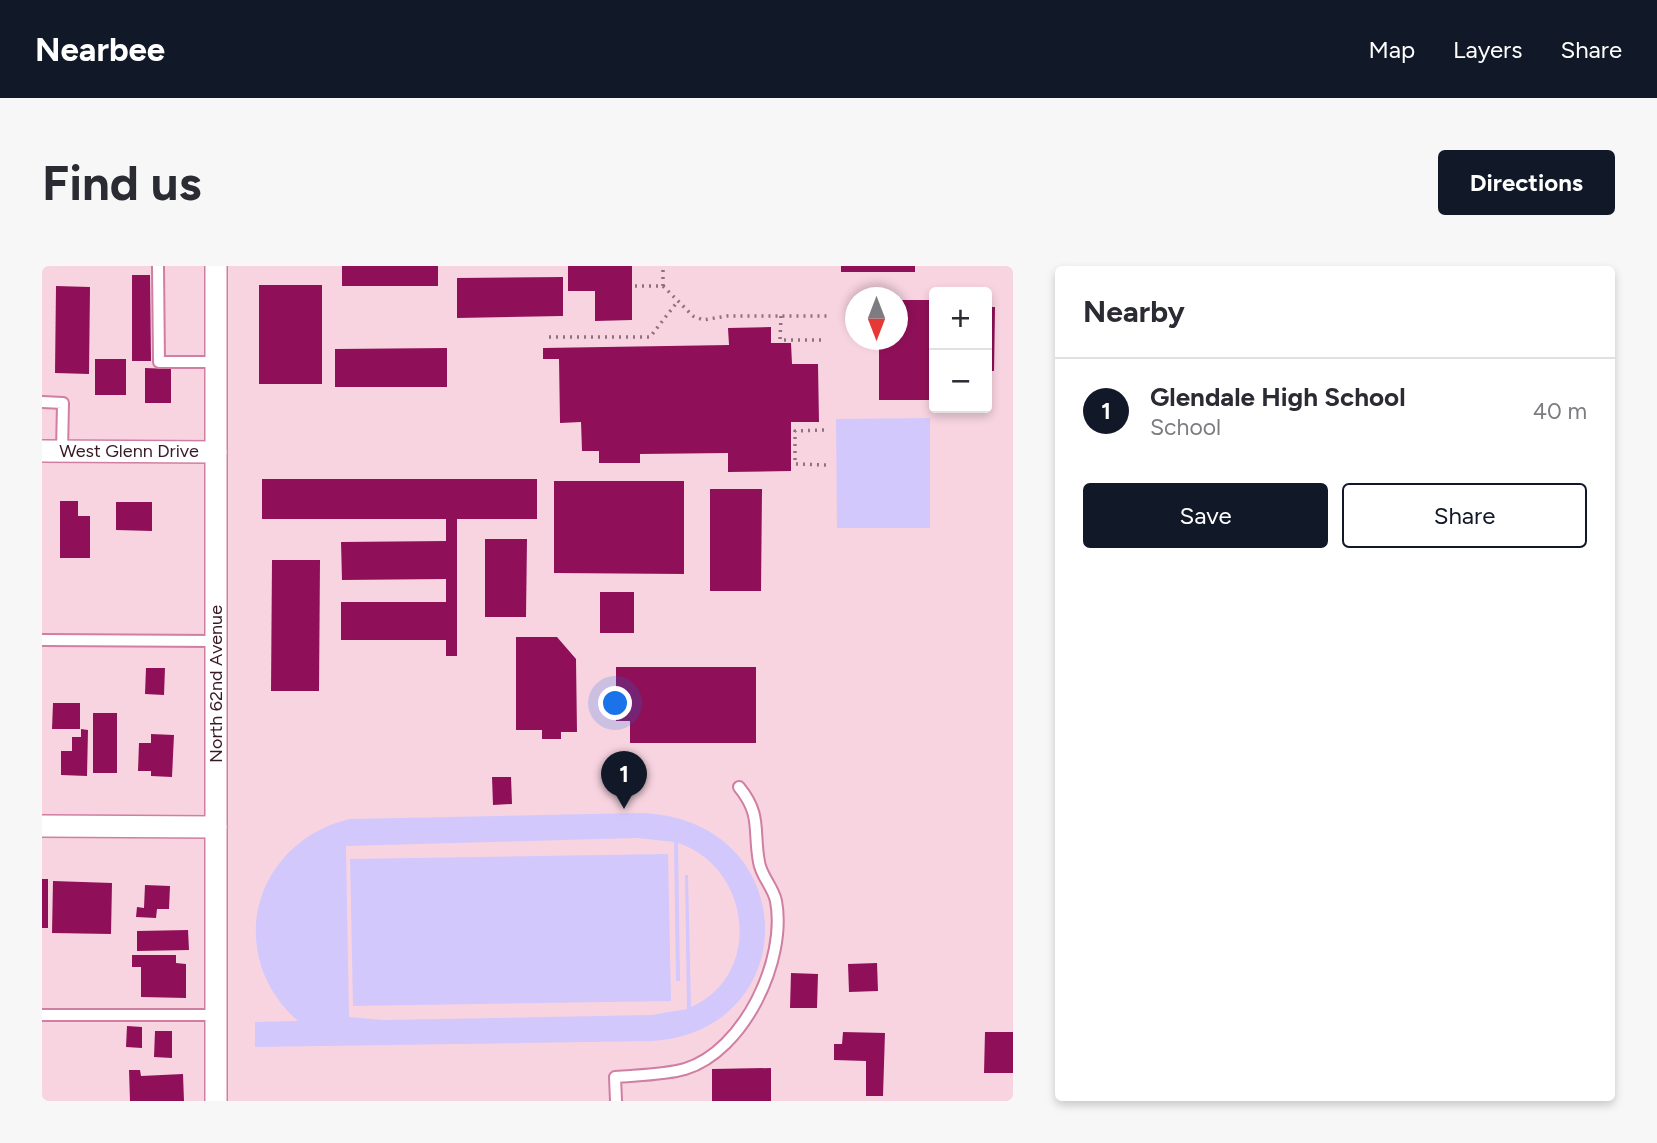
<!DOCTYPE html>
<html lang="en">
<head>
<meta charset="utf-8">
<style>
	:root { --surface:#fff; --page:#f7f7f7; --text:#2b2b33; --muted:#7c7c81; --line:#e1e1e2; --accent:#111827 }
	body { margin:0; font-family:Figtree,sans-serif; background:var(--page); color:var(--text) }
	.controls { position:absolute; right:21px; top:21px; display:grid; overflow:hidden; border-radius:7px; box-shadow:0 4px 10px #0003 }
	.controls button { width:63px; height:63px; display:grid; place-items:center; padding:0; border:0; border-bottom:2px solid var(--line); background:var(--surface); color:var(--text); font:35px sans-serif }
	.compass { position:absolute; left:803px; top:21px; width:63px; height:63px; border-radius:50%; background:var(--surface); box-shadow:0 4px 10px #0003; rotate:180deg }
	.you { position:absolute; left:574px; top:438px; width:24px; height:24px; margin:-18px; border:5px solid #fff; border-radius:50%; background:#1a73e8; box-shadow:0 0 0 10px #1a73e833 }
	.badge { display:grid; place-items:center; width:46px; height:46px; border-radius:50%; background:var(--accent); color:#fff; font-size:23px; font-weight:700 }
	.pin { position:absolute; translate:-50% -58px; filter:drop-shadow(0 2px 4px #0008) }
	.pin::after { content:''; position:absolute; top:37px; width:24px; height:21px; background:inherit; clip-path:polygon(0 0,100% 0,50% 100%) }
	.list { margin:0; padding:0; list-style:none }
	h2 { display:flex; justify-content:space-between; align-items:center; height:91px; margin:0; padding:0 28px; font-size:30px }
	h2 small { font-size:23px; font-weight:400; color:var(--muted) }
	.list li { display:grid; grid-template-columns:46px 1fr auto; gap:21px; align-items:center; box-sizing:border-box; height:105px; padding:0 28px; border-top:2px solid var(--line) }
	.list b { display:block; font-size:26px; white-space:nowrap }
	.list p { margin:0; font-size:23px; white-space:nowrap; color:var(--muted) }
	.list em { font-size:23px; font-style:normal; color:var(--muted) }
	.actions { display:flex; gap:14px; padding:21px 28px }
	.actions a { flex:1; padding:16px 0; border:2px solid var(--accent); border-radius:7px; text-align:center; font-size:24px; color:var(--accent) }
	.actions .main { background:var(--accent); color:#fff }
	.map { position:relative; flex:none; width:971px; height:835px; overflow:hidden; border-radius:7px }
	header { display:flex; align-items:center; gap:42px; box-sizing:border-box; height:98px; padding:0 35px; background:var(--accent); color:#fff }
	header strong { font-size:33px }
	nav { display:flex; gap:38px; margin-inline-start:auto; font-size:24px }
	.intro { display:flex; align-items:center; justify-content:space-between; box-sizing:border-box; height:168px; padding:0 42px }
	h1 { margin:0; font-size:49px }
	.button { padding:18px 32px; border-radius:7px; background:var(--accent); color:#fff; font-size:24px; font-weight:700 }
	main { display:flex; gap:42px; padding:0 42px }
	aside { flex:1; background:var(--surface); border-radius:7px; box-shadow:0 4px 10px #0003 }
	.map>svg:first-child { display:block }
	.green { fill:#d2c8fc; fill-rule:evenodd }
	.building { fill:#8f1058 }
	.lines { fill:none; stroke-linecap:round; stroke-linejoin:round }
	.service-casing { stroke:#d07ea1; stroke-width:14 }
	.minor-casing { stroke:#d07ea1; stroke-width:24 }
	.path { stroke:#91707d; stroke-width:3.5; stroke-dasharray:2 5; stroke-linecap:butt }
	.service { stroke:#fff; stroke-width:10 }
	.minor { stroke:#fff; stroke-width:21 }
	.labels { text-anchor:middle; dominant-baseline:central; stroke-width:7; stroke-linejoin:round; paint-order:stroke }
	.street-label { font-size:18px; fill:#391927; stroke:#fff }
</style>
</head>
<body>
<header>
<strong>Nearbee</strong>
<nav><a>Map</a><a>Layers</a><a>Share</a></nav>
</header>
<div class="intro"><h1>Find us</h1><a class="button">Directions</a></div>
<main>
<div class="map">
<svg width="971" height="835" viewBox="0 0 971 835">
	<rect width="100%" height="100%" fill="#f8d4e1"/>
	<!-- green -->
	<g class="green">
		<path d="M888 152V262H795L794 153Z"/>
		<path d="M596 547C761 550 765 765 610 775L213 781V756L256 755C181 689 211 576 308 553ZM596 572 632 576 634 715H638L636 577C709 601 722 709 649 741L646 609H643L645 743 609 749 341 754 307 751 304 580Z"/>
		<path d="M626 588 629 735 311 740 308 593Z"/>
	</g>
	<!-- building -->
	<g class="building">
		<rect x="300" y="0" width="96" height="20"/>
		<path d="M526 0H590V54L553 55V25H526Z"/>
		<rect x="799" y="0" width="74" height="6"/>
		<path d="M90 9H108L109 95H90Z"/>
		<path d="M521 11V50L415 52V12Z"/>
		<rect x="217" y="19" width="63" height="99"/>
		<path d="M14 20 48 21 47 108 13 107Z"/>
		<path d="M856 34H892V134H837V74H856Z"/>
		<path d="M945 41H953L952 105H945Z"/>
		<path d="M729 61V77H749L750 98H776L777 156H749V205L686 206V187L598 188V197H557V185H540L539 156 518 157 517 93H501V82L687 79 686 62Z"/>
		<path d="M405 82V121H293V83Z"/>
		<rect x="53" y="93" width="31" height="36"/>
		<path d="M103 102 129 103V137H103Z"/>
		<path d="M220 213H495V253H415V390H404V374H299V336H404V313L300 314 299 276 404 275V253H220Z"/>
		<path d="M512 215H642V308L512 307Z"/>
		<path d="M668 223H720L719 325H668Z"/>
		<path d="M18 235H36V250H48V292H18Z"/>
		<path d="M74 236H110V265L74 264Z"/>
		<path d="M443 273H485L484 351H443Z"/>
		<path d="M230 294H278L277 425H229Z"/>
		<rect x="558" y="326" width="34" height="41"/>
		<path d="M474 371H515L534 393 535 466H519V473H500V464H474Z"/>
		<path d="M574 401H714V477H588V455H574Z"/>
		<path d="M104 402H123L122 429 103 428Z"/>
		<path d="M11 437H38V463H10Z"/>
		<rect x="51" y="447" width="24" height="60"/>
		<path d="M39 463 46 464 45 510 19 509V485H30V471H39Z"/>
		<path d="M109 468 132 469 130 511 109 510V505H96L97 477H109Z"/>
		<path d="M450 511H469L470 538 451 539Z"/>
		<rect x="0" y="613" width="6" height="49"/>
		<path d="M11 615 70 617 69 668 10 667Z"/>
		<path d="M103 619 128 620 127 643H115L114 652 94 651 95 641 102 642Z"/>
		<path d="M146 664 147 684 95 685V665Z"/>
		<path d="M90 689H134V697L144 698V732L99 731V701H90Z"/>
		<path d="M835 697 836 725 807 726 806 698Z"/>
		<path d="M749 707 776 708 775 742H748Z"/>
		<path d="M85 760 100 761V782L84 781Z"/>
		<path d="M113 765H130V792L112 791Z"/>
		<path d="M801 766 843 767 841 830H824V795L792 794V778H800Z"/>
		<path d="M943 766H971V807H942Z"/>
		<path d="M729 802V835H670V803Z"/>
		<path d="M87 804H98L99 810 141 808 142 835H88Z"/>
	</g>
	<g class="lines">
		<!-- service casing -->
		<g class="service-casing">
			<g id="service">
				<path d="M116 0 117 96H174"/>
				<path d="M0 136 21 137 20 185"/>
				<path d="M0 374 174 375"/>
				<path d="M0 749H174"/>
				<path d="M574 835 573 811C595 809 622 809 643 803 702 785 745 694 734 635 731 621 719 610 717 596 711 564 720 549 697 521"/>
			</g>
		</g>
		<!-- minor casing -->
		<g class="minor-casing">
			<g id="minor">
				<path d="M0 185 174 186"/>
				<path d="M0 560 174 561"/>
				<path d="M174 835V0"/>
			</g>
		</g>
		<!-- path -->
		<g class="path">
			<path d="M593 20H621V0"/>
			<path d="M621 20 651 50 661 54 685 50H785"/>
			<path d="M739 50 738 74H784"/>
			<path d="M507 71H608L636 35"/>
			<path d="M782 164 753 165V198L784 199"/>
		</g>
		<!-- service -->
		<use href="#service" class="service"/>
		<!-- minor -->
		<use href="#minor" class="minor"/>
	</g>
	<g class="labels">
		<!-- street labels -->
		<g class="street-label">
			<text x="87" y="185">West Glenn Drive</text>
			<text transform="translate(174 418) rotate(-90)">North 62nd Avenue</text>
		</g>
	</g>
</svg>
<div class="controls">
<button>+</button>
<button>−</button>
</div>
<svg class="compass" viewBox="-18 -18 36 36"><path d="M0-13l5 13h-10z" fill="#e53935"/><path d="M0 13l5-13h-10z" fill="#7c7c81"/></svg>
<div class="you"></div>
<div class="pin badge" style="left:582px;top:543px">1</div>
</div>
<aside>
<h2>Nearby<small></small></h2>
<ul class="list">
<li><span class="badge">1</span><div><b>Glendale High School</b><p>School</p></div><em>40 m</em></li>
</ul>
<div class="actions"><a class="main">Save</a><a>Share</a></div>
</aside>
</main>
</body>
</html>
